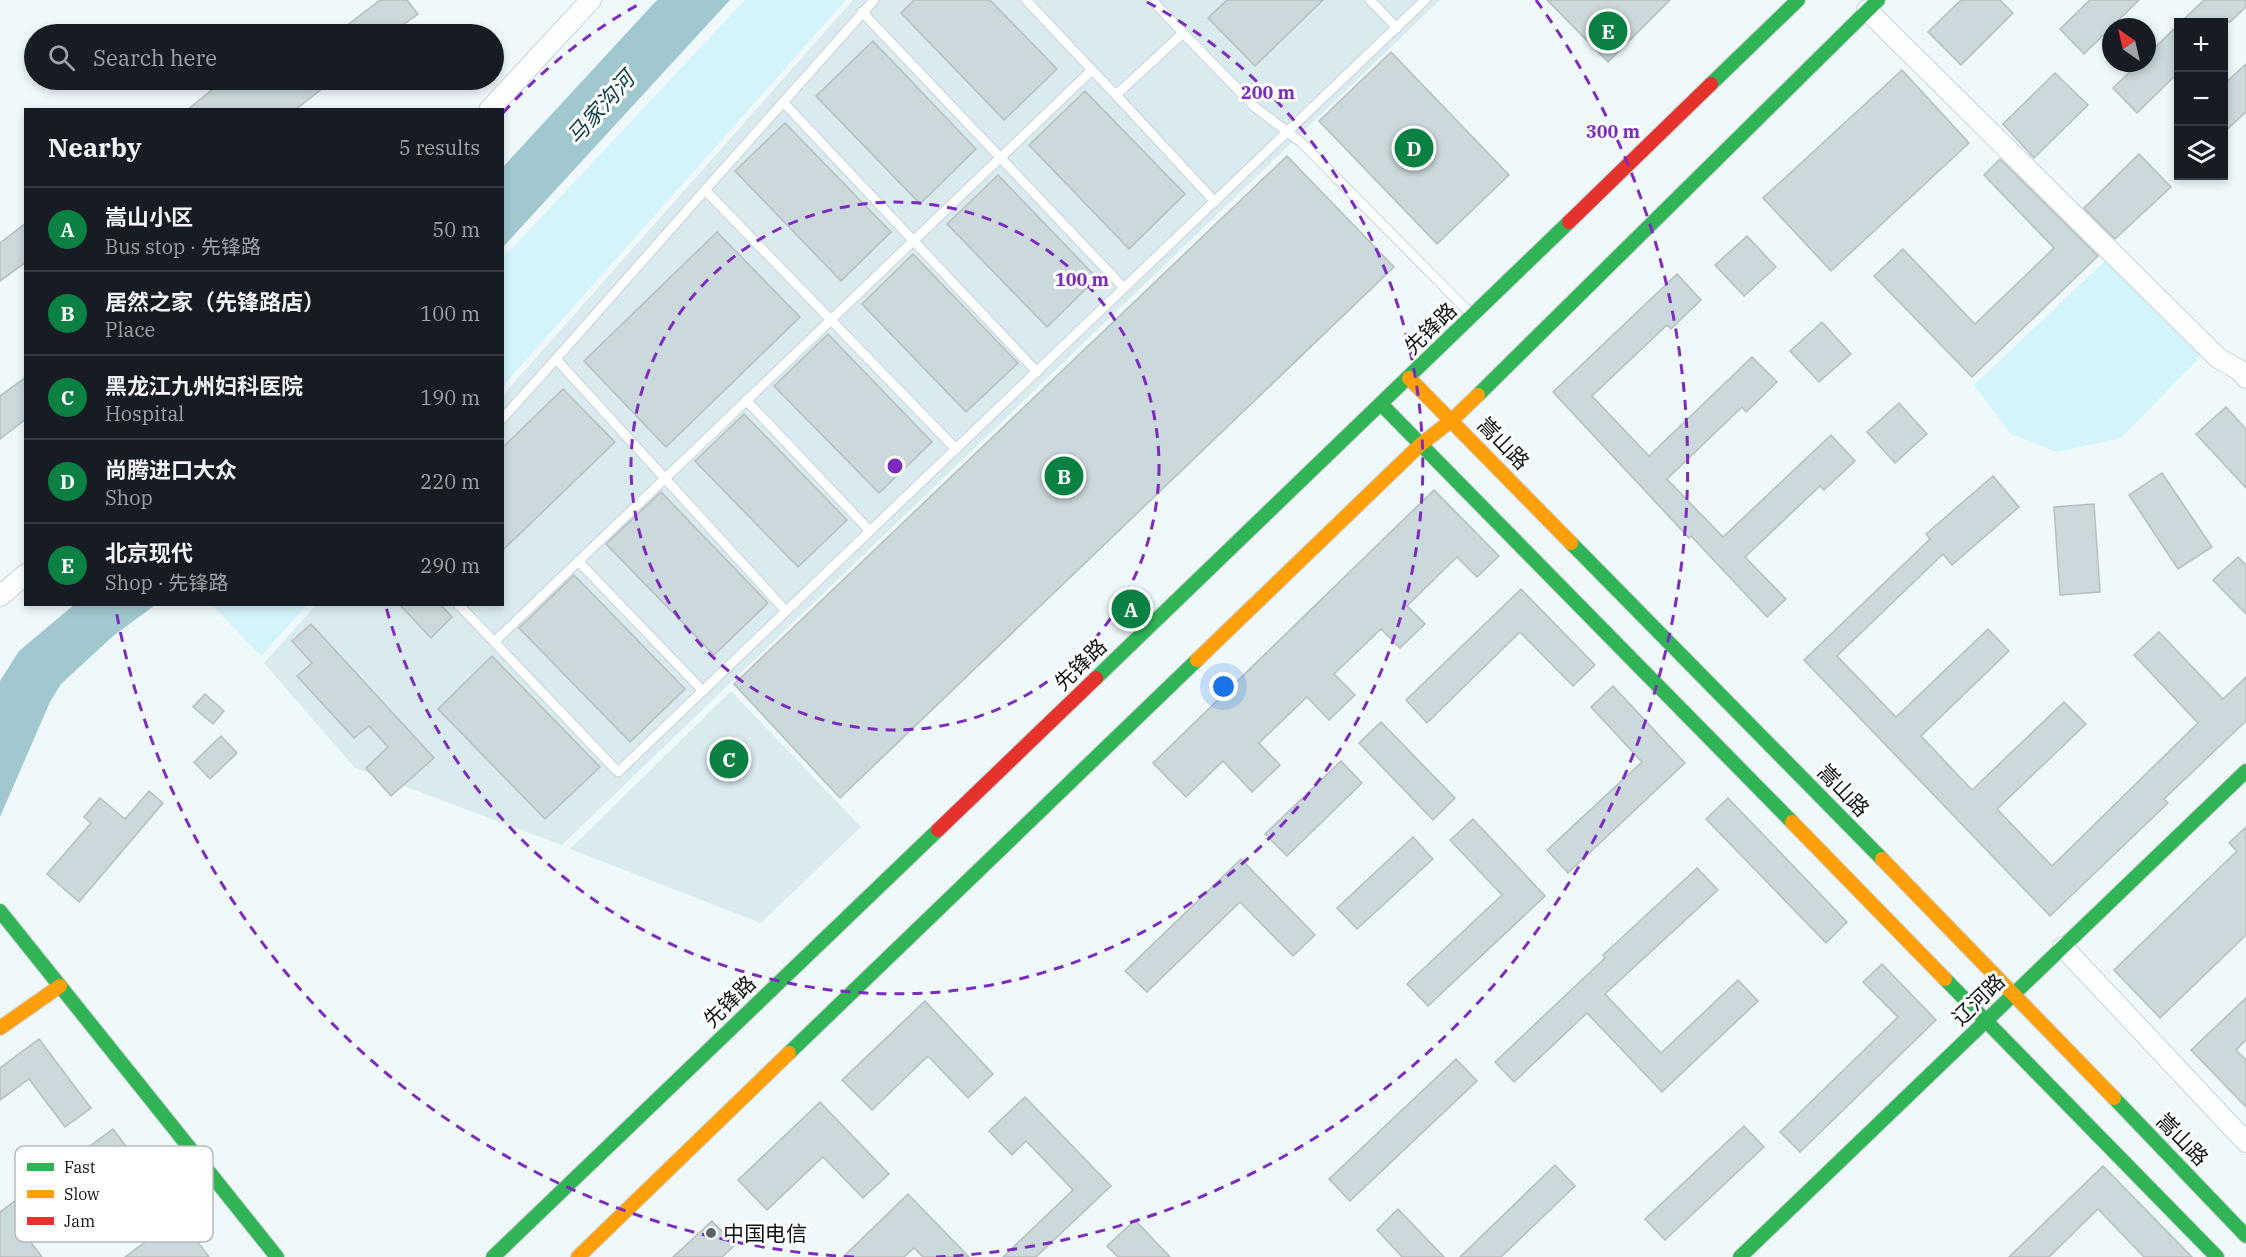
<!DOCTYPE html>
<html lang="en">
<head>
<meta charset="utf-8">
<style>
	:root { --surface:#171b24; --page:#20242c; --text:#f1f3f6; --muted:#9ea1a6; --line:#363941; --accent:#0b8043 }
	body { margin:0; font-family:"IBM Plex Serif","Noto Sans SC",serif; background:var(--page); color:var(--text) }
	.controls { position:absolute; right:18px; top:18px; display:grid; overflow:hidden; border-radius:0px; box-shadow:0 3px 9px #0003 }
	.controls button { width:54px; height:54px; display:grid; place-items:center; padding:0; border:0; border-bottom:2px solid var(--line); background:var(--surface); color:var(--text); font:30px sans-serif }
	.compass { position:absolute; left:2102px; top:18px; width:54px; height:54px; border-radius:50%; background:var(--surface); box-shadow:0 3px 9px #0003; rotate:326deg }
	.you { position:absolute; left:1224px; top:687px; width:21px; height:21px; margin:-15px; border:4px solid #fff; border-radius:50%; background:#1a73e8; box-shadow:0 0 0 9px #1a73e833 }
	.badge { display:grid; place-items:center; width:39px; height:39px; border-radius:50%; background:var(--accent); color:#fff; font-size:20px; font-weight:700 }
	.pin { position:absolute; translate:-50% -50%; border:3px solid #fff; box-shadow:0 2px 6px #0006 }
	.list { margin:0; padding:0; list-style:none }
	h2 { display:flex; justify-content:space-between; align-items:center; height:78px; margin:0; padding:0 24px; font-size:26px }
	h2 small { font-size:20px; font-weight:400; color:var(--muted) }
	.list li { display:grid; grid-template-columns:39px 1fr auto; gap:18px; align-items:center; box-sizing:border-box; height:84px; padding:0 24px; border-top:2px solid var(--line) }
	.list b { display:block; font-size:22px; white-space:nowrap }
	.list p { margin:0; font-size:20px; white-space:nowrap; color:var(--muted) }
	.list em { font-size:20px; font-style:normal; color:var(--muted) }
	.icon { flex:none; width:33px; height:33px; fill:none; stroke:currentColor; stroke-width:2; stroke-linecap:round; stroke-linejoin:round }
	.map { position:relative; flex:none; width:2246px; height:1257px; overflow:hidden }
	.search { position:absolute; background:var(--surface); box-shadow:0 3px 9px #0003; left:24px; top:24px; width:480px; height:66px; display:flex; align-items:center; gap:15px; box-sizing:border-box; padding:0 21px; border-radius:33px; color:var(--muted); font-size:22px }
	.panel { position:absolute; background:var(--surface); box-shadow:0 3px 9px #0003; left:24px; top:108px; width:480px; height:498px; border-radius:0px }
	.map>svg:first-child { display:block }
	.built { fill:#daebef }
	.green { fill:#d3f4fb }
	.water { fill:#a1c8cf }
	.building { fill:#cbd9dc; stroke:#b7bebf; stroke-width:1.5 }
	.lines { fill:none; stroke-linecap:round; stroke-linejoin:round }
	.lane-casing { stroke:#cbd2d4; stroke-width:11 }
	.street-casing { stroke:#cbd2d4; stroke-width:22 }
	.fast-casing { stroke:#cbd2d4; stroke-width:16 }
	.slow-casing { stroke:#cbd2d4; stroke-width:16 }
	.jam-casing { stroke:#cbd2d4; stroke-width:16 }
	.lane { stroke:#fdfefe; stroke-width:9 }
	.street { stroke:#fdfefe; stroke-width:20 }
	.fast { stroke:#30b455; stroke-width:14 }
	.slow { stroke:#ff9f0a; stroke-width:14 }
	.jam { stroke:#e5322d; stroke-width:14 }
	.ring { fill:none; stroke:#7b2cbf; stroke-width:3; stroke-dasharray:10 8 }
	.poi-dot { fill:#5d6465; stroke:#fff; stroke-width:2 }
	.labels { text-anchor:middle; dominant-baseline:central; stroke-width:6; stroke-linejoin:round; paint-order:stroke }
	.street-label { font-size:21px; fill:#0e1415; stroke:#fff }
	.poi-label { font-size:21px; fill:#0e1415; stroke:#fff; text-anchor:start }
	.water-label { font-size:22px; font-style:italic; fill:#0f4048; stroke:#fff }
	.key { fill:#fff; stroke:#b7b8b9; stroke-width:1.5 }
	.key-label { font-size:16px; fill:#0e1415 }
	.centre { fill:#7b2cbf; stroke:#fff; stroke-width:3 }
	.ring-label { font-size:18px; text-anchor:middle; font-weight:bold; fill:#7b2cbf; stroke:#fff; stroke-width:6; stroke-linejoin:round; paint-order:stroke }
</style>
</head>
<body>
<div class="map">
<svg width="2246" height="1257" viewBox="0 0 2246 1257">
	<rect width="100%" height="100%" fill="#eff8fa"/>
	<!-- built -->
	<g class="built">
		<path d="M853 0H1440L562 845 355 768 264 663 316 605 502 604 503 395Z"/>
		<path d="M731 691 861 827 761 923 570 849Z"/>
	</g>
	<!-- green -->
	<g class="green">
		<path d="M745 0H846L503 386V258Z"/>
		<path d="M2106 260 2202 355 2121 438 2057 452 2011 434 1974 385Z"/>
		<path d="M212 605H307L261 656Z"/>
	</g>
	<!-- water -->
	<g class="water">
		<path d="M657 0H730L503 247V167Z"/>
		<path d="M75 604 155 605 112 637 61 684 50 702 0 817V681L19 651Z"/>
	</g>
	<!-- building -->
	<g class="building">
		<path d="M380 0H407L418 14 391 34H336Z"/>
		<path d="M914 0H990L1057 69 1004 120 901 13Z"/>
		<path d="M1227 0H1323L1255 66 1208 18Z"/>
		<path d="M1547 0H1670L1608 62Z"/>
		<path d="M1961 0H2000L2013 13 1961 65 1928 32Z"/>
		<path d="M2090 0H2139L2084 54 2060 29Z"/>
		<path d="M2204 0H2246V7L2230 22H2181Z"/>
		<path d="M2178 25V73L2137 113 2113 88 2139 63H2147V55Z"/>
		<path d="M873 41 976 149 920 204 816 96Z"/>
		<path d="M1391 52 1509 175 1437 244 1319 121Z"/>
		<path d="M2246 64V112L2223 133V85Z"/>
		<path d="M1902 70 1969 143 1831 271 1763 198Z"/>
		<path d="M2055 73 2088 105 2034 158 2003 124Z"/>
		<path d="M213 80H333L295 110H187L218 85Z"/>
		<path d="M1085 91 1185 194 1129 249 1029 145Z"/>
		<path d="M785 123 891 232 841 281 735 171Z"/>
		<path d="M2139 154 2171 187 2115 239 2084 208Z"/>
		<path d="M1287 156 1394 267 840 798 734 684Z"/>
		<path d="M2000 159 2098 256 1972 377 1874 276 1903 249 1975 324 2054 248 1984 175Z"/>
		<path d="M998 175 1097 278 1047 327 947 224Z"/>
		<path d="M26 223V262L0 281V243Z"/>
		<path d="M717 232 800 317 666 447 584 361Z"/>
		<path d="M1747 236 1776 267 1744 296 1715 265Z"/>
		<path d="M913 254 1018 363 966 412 862 304Z"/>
		<path d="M1677 274 1701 300 1671 329 1667 325 1592 396 1649 456 1752 357 1777 382 1746 412 1742 407 1667 479 1723 537 1831 435 1855 461 1824 490 1820 486 1745 557 1786 599 1767 617 1691 536 1689 538 1553 392Z"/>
		<path d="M1822 322 1851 354 1819 382 1790 351Z"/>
		<path d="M828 334 932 442 879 493 774 386Z"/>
		<path d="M26 377V419L0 439V396Z"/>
		<path d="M563 389 615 442 502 551V448Z"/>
		<path d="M1899 403 1927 434 1895 463 1867 432Z"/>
		<path d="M2226 407 2246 429V488L2196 434Z"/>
		<path d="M744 414 847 520 798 567 695 461Z"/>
		<path d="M2162 473 2212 547 2178 569 2129 495Z"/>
		<path d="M1993 476 2019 507 1952 565 1943 554 1837 656 1896 717 1988 629 2009 651 1921 736 1972 790 2064 702 2086 724 1997 809 2052 866 2198 723 2134 655 2159 632 2223 699 2246 677V721L2164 799 2168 803 2050 916 1804 660 1930 539 1926 534Z"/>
		<path d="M1434 490 1499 556 1477 577 1457 557 1407 606 1425 624 1400 648 1381 629 1334 674 1355 695 1329 720 1307 697 1259 743 1280 765 1252 792 1223 761 1186 797 1153 763Z"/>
		<path d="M661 492 768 603 714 655 606 544Z"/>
		<path d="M2094 504 2100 592 2060 595 2054 507Z"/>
		<path d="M2238 557 2246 565V614L2213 580Z"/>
		<path d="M574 575 685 689 630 742 519 628Z"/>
		<path d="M1521 589 1595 665 1573 686 1520 632 1427 723 1406 700Z"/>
		<path d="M399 604H440L452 617 431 638Z"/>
		<path d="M311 624 434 758 391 796 366 768 388 747 369 726 354 738 297 676 312 663 292 641Z"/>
		<path d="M492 656 600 767 545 819 438 709Z"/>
		<path d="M1613 686 1685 763 1568 873 1547 850 1642 762 1591 707Z"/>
		<path d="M205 694 224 711 213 724 193 707Z"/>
		<path d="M1381 722 1455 798 1433 820 1359 743Z"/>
		<path d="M221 736 237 753 210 779 194 762Z"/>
		<path d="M1341 761 1362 783 1287 856 1265 834Z"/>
		<path d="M149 791 163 803 79 902 47 874 91 823 84 817 100 798 125 819Z"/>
		<path d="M1728 798 1847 922 1826 943 1706 819Z"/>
		<path d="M1473 819 1545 896 1428 1006 1407 984 1502 895 1450 840Z"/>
		<path d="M2246 827V935L2160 1018 2114 970 2237 851 2229 843Z"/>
		<path d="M1413 837 1433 859 1357 929 1337 908Z"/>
		<path d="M1241 859 1315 935 1293 956 1240 902 1147 992 1125 971Z"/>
		<path d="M1697 868 1718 890 1605 994 1661 1053 1738 980 1758 1001 1662 1092 1587 1013 1514 1082 1495 1062 1605 958 1603 955Z"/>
		<path d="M1882 964 1936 1020 1800 1152 1780 1132 1898 1017 1863 982Z"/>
		<path d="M2246 998V1040L2236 1050 2246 1060V1107L2191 1050Z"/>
		<path d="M925 1001 993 1074 968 1098 928 1056 872 1110 842 1080Z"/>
		<path d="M39 1039 91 1108 65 1127 29 1079 0 1100V1068Z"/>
		<path d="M1456 1059 1477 1081 1350 1201 1329 1179Z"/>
		<path d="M1025 1097 1111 1186 1036 1257H1003L1073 1190 1026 1141 1012 1155 989 1131Z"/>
		<path d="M820 1102 889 1174 863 1198 823 1157 767 1210 738 1180Z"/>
		<path d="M1744 1126 1764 1147 1665 1240 1645 1219Z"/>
		<path d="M113 1129 209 1257H125L153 1236 103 1168 21 1229 42 1257H0V1212Z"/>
		<path d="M1555 1165 1575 1186 1501 1257H1460Z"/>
		<path d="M2103 1166 2192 1257H2144L2098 1209 2049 1257H2009Z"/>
		<path d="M908 1194 969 1257H923L914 1248 904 1257H843Z"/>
		<path d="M1398 1209 1444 1257H1402L1377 1230Z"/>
		<path d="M1135 1220 1170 1257H1118L1107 1246Z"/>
		<path d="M712 1221 735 1245 722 1257H673Z"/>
	</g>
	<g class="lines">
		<!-- lane casing -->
		<g class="lane-casing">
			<g id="lane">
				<path d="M874 0 705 190 956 449"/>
				<path d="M1026 0 1092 70"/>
				<path d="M1152 0 1183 33"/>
				<path d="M1370 0 1397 28"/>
				<path d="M862 12 1124 288"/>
				<path d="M1116 95 1215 202"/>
				<path d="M783 102 1037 372"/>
				<path d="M556 359 705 190"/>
				<path d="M746 400 870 531"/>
				<path d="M502 419 556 359 786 611"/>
				<path d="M578 561 703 691"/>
				<path d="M458 604 618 772 1425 0"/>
				<path d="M494 642 1092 70 1116 95 1183 33 1256 108 1302 143 1469 312"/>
			</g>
		</g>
		<!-- street casing -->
		<g class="street-casing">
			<g id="street">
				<path d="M1867 10 2218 358 2239 370 2246 378"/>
				<path d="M489 110 591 0"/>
				<path d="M0 596 26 574"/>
				<path d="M2063 947 2246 1142"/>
			</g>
		</g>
		<!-- fast casing -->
		<g class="fast-casing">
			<g id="fast">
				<path d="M1711 84 1798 0"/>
				<path d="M1478 395 1878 0"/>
				<path d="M1381 404 1792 822"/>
				<path d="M1571 543 1882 859"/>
				<path d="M1096 678 1569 222"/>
				<path d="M0 911 277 1257"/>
				<path d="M1945 979 2217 1257"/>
				<path d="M789 1053 1197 660"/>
				<path d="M2114 1098 2246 1236"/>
				<path d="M493 1257 938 830"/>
				<path d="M1740 1257 2246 771"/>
			</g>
		</g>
		<!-- slow casing -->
		<g class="slow-casing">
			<g id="slow">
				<path d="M1409 378 1571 543"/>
				<path d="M1197 660 1420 445 1452 420 1478 395"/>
				<path d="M1792 822 1945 979"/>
				<path d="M1882 859 2114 1098"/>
				<path d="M0 1028 60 986"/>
				<path d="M578 1257 789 1053"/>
			</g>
		</g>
		<!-- jam casing -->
		<g class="jam-casing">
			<g id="jam">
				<path d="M1569 222 1711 84"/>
				<path d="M938 830 1096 678"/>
			</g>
		</g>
		<!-- lane -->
		<use href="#lane" class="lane"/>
		<!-- street -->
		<use href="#street" class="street"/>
		<!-- fast -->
		<use href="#fast" class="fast"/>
		<!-- slow -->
		<use href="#slow" class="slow"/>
		<!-- jam -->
		<use href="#jam" class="jam"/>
	</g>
	<!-- distance rings -->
	<g class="ring">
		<circle cx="895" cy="466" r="264"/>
		<path d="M503 113A528 528 0 0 1 643 2M1147 2A528 528 0 1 1 386 607"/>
		<path d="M854 1257A792 792 0 0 1 116 610M1536 0A792 792 0 0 1 936 1257"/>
	</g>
	<!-- markers -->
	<circle class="poi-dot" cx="711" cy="1233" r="6"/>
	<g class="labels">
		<!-- street labels -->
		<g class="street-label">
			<text transform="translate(1430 328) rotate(-44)">先锋路</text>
			<text transform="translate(1504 443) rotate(46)">嵩山路</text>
			<text transform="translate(1080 664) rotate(-44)">先锋路</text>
			<text transform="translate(1844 790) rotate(46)">嵩山路</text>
			<text transform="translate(1978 999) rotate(-44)">辽河路</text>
			<text transform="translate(729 1001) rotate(-44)">先锋路</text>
			<text transform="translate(2183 1139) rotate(46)">嵩山路</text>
		</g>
		<!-- poi labels -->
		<g class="poi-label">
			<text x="723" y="1233">中国电信</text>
		</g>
		<!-- water labels -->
		<g class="water-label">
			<text transform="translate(600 107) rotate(-48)">马家沟河</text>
		</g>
	</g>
	<!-- legend -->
	<rect x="15" y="1146" width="198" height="96" rx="9" class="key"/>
	<rect x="27" y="1163" width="27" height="8" fill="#30b455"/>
	<rect x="27" y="1190" width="27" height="8" fill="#ff9f0a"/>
	<rect x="27" y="1217" width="27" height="8" fill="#e5322d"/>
	<g class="key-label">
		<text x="64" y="1173">Fast</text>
		<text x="64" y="1200">Slow</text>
		<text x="64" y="1227">Jam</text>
	</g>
	<circle cx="895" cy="466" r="9" class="centre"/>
	<g class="ring-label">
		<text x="1268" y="99">200 m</text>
		<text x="1613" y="138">300 m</text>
		<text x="1082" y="286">100 m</text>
	</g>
</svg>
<div class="controls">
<button>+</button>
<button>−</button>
<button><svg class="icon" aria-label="layers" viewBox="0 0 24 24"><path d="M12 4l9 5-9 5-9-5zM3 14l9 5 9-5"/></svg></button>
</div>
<svg class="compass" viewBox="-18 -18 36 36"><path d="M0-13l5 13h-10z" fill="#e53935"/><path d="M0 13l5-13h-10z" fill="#9ea1a6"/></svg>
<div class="you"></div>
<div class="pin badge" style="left:1131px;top:609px">A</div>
<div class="pin badge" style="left:1064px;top:476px">B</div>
<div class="pin badge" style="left:729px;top:759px">C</div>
<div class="pin badge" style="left:1414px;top:148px">D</div>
<div class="pin badge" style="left:1608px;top:31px">E</div>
<div class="search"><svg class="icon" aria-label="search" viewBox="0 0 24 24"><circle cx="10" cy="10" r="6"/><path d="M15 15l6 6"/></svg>Search here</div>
<section class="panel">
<h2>Nearby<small>5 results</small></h2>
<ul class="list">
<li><span class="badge">A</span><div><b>嵩山小区</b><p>Bus stop · 先锋路</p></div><em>50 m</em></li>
<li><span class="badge">B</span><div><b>居然之家（先锋路店）</b><p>Place</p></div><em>100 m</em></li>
<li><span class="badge">C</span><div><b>黑龙江九州妇科医院</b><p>Hospital</p></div><em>190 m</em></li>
<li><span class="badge">D</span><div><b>尚腾进口大众</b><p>Shop</p></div><em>220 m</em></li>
<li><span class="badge">E</span><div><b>北京现代</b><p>Shop · 先锋路</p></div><em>290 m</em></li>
</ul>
</section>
</div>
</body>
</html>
